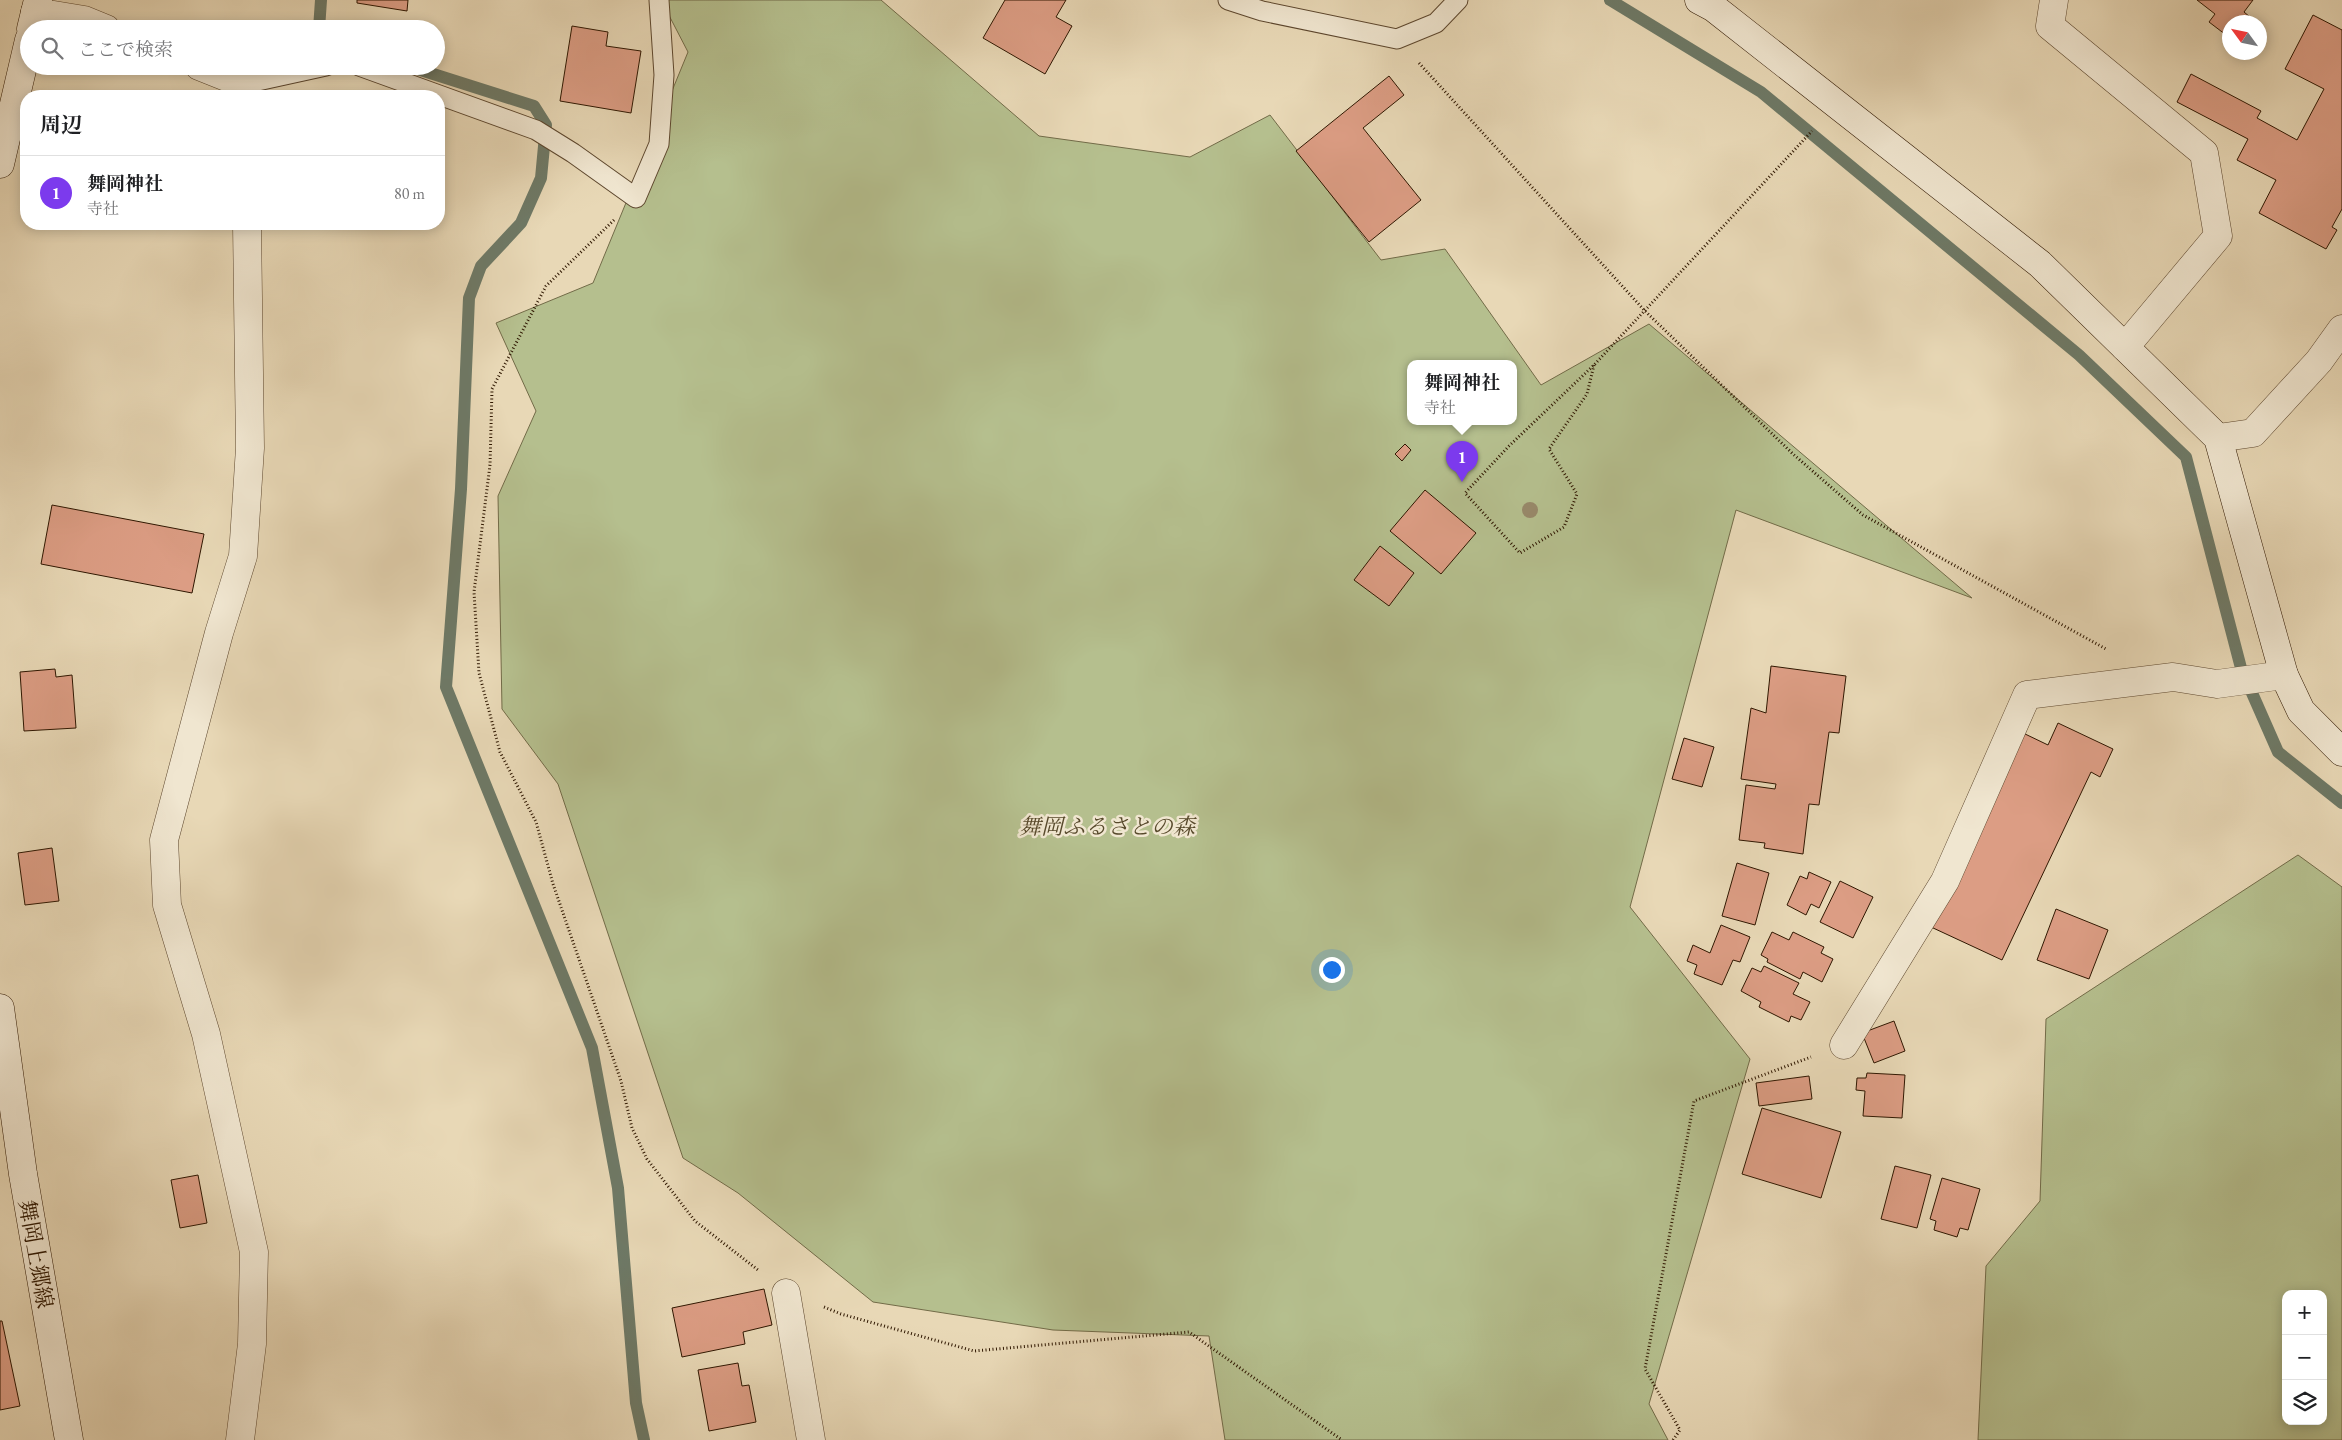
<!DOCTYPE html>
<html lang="ja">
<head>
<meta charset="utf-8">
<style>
	:root { --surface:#fff; --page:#f2f2f2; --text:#202124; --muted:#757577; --line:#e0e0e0; --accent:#7c3aed }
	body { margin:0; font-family:"EB Garamond","Noto Serif JP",serif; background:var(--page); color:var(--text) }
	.controls { position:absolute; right:15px; bottom:15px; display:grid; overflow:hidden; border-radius:10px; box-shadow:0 2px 12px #0003 }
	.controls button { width:45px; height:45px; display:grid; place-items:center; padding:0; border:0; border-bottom:1px solid var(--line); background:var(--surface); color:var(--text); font:25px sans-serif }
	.compass { position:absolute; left:2222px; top:15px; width:45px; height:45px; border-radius:50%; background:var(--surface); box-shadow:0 2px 12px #0003; rotate:303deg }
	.you { position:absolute; left:1331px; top:969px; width:18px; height:18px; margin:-12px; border:4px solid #fff; border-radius:50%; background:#1a73e8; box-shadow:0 0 0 8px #1a73e833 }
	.badge { display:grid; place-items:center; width:32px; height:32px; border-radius:50%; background:var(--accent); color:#fff; font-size:16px; font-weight:700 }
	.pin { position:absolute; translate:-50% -41px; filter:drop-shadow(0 1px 2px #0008) }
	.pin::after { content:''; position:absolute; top:26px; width:18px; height:15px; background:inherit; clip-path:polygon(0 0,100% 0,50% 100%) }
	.popup { position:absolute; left:1407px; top:360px; width:110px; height:65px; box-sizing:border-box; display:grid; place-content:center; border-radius:10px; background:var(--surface); filter:drop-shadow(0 1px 4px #0005); font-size:16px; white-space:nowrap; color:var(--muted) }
	.popup b { font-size:19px; color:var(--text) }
	.popup::after { content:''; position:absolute; left:50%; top:100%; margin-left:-10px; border:10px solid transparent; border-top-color:var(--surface) }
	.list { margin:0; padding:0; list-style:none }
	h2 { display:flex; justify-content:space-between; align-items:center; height:65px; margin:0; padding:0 20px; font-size:21px }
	h2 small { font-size:16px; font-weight:400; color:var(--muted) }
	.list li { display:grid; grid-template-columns:32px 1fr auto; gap:15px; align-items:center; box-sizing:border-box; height:75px; padding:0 20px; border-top:1px solid var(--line) }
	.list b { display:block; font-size:19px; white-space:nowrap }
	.list p { margin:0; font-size:16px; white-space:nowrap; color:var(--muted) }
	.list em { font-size:16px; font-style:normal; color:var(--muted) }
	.icon { flex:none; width:28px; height:28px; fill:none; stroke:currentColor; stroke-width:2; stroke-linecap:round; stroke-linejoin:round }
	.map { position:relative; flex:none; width:2342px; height:1440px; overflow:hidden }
	.search { position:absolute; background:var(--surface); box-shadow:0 2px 12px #0003; left:20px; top:20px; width:425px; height:55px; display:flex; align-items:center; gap:12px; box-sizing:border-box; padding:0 18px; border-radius:28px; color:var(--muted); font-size:19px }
	.panel { position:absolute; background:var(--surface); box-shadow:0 2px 12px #0003; left:20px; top:90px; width:425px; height:140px; border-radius:20px }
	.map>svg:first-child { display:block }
	.green { fill:#b5bf8e; stroke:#726b48; fill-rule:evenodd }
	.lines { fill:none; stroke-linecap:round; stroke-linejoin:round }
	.stream { stroke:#6e7966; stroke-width:12 }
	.building { fill:#dc9d84; stroke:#2f1701 }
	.lane-casing { stroke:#5d472e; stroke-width:21 }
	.street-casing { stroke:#5d472e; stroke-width:29 }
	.secondary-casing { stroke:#2f1701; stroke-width:29 }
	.path { stroke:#2f1701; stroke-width:3; stroke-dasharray:1 2.5; stroke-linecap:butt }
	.lane { stroke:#f0e6d0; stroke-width:19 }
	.street { stroke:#f0e6d0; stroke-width:28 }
	.secondary { stroke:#f0e6d0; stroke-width:28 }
	.tree { fill:#98896a }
	.labels { text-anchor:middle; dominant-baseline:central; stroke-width:5; stroke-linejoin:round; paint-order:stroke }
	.park-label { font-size:22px; font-style:italic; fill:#57492b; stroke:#f0e6d0 }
	.street-label { font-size:22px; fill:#2f1701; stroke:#f0e6d0 }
</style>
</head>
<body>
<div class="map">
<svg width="2342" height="1440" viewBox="0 0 2342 1440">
	<rect width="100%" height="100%" fill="#e8d8b6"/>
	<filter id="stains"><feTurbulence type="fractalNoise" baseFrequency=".004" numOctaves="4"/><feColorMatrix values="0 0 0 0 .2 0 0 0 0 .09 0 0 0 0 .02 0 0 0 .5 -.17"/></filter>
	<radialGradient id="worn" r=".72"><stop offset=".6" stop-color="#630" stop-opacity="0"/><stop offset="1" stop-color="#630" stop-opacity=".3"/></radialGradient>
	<!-- green -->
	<g class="green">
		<path d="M661 0H881L1039 136 1190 157 1270 115 1381 260 1445 249 1541 385 1649 324 1972 598 1736 510 1630 907 1750 1059 1649 1404 1668 1440H1225L1209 1336 1053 1330 873 1302 738 1193 683 1158 558 784 502 709 498 496 536 411 496 323 593 283 688 52ZM1411 363H1513V421H1411Z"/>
		<path d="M2298 855 2342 887V1440H1978L1986 1266 2040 1201 2046 1019ZM2286 1294H2323V1421H2286Z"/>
	</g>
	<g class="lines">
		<!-- stream -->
		<g class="stream">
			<path d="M1610 0 1761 92 2079 355 2186 457 2241 668 2278 752 2342 803"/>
			<path d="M319 29 321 0"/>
			<path d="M408 66 534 106 546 125 541 178 521 223 481 266 469 298 461 489 446 687 592 1048 618 1188 636 1403 644 1440"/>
		</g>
	</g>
	<!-- building -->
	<g class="building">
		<path d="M357 0H408L407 11 357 3Z"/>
		<path d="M1005 0H1066L1056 17 1072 26 1045 74 983 38Z"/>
		<path d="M2197 0H2253L2244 12 2250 17 2246 22H2230V38L2209 22 2215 14Z"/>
		<path d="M2313 15 2342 30V209L2332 227 2337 230 2326 249 2259 213 2276 180 2237 160 2248 139 2177 102 2191 74 2261 111 2257 118 2297 140 2324 89 2285 69Z"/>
		<path d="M572 26 608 32 606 46 641 51 631 113 560 101Z"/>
		<path d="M1389 76 1404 95 1363 128 1421 200 1369 242 1296 151Z"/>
		<path d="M1405 444 1411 450 1402 461 1395 454Z"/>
		<path d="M1425 490 1476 533 1441 574 1390 531Z"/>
		<path d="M52 505 204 534 192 593 41 564Z"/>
		<path d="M1380 546 1414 573 1389 606 1354 580Z"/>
		<path d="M1771 666 1846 676 1839 733 1829 732 1819 805 1809 804 1803 854 1764 848 1765 843 1739 840 1746 785 1775 789 1776 784 1741 779 1751 708 1766 713Z"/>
		<path d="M55 669 56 677 72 675 76 728 24 731 20 672Z"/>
		<path d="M2058 723 2113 749 2100 777 2091 772 2002 960 1931 927 2023 733 2048 745Z"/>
		<path d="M1684 738 1714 747 1702 787 1672 779Z"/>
		<path d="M52 848 59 901 25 905 18 853Z"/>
		<path d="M1737 863 1769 873 1755 925 1722 916Z"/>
		<path d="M1809 872 1831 882 1819 908 1811 904 1806 915 1787 905 1800 876 1807 879Z"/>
		<path d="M1840 881 1873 897 1853 938 1820 922Z"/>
		<path d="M2056 909 2108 930 2089 979 2037 960Z"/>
		<path d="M1721 925 1750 937 1740 962 1733 960 1722 985 1694 974 1697 965 1687 961 1693 945 1710 953Z"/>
		<path d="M1772 932 1789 940 1793 932 1824 947 1821 953 1833 959 1822 982 1803 972 1800 979 1767 962 1768 959 1761 955Z"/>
		<path d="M1764 966 1799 983 1793 994 1810 1002 1801 1020 1791 1016 1789 1022 1759 1007 1761 1002 1741 991 1752 968 1761 972Z"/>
		<path d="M1894 1021 1905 1051 1874 1063 1862 1033Z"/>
		<path d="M1867 1073 1905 1075 1902 1118 1863 1116 1865 1091 1856 1090 1857 1078H1866Z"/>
		<path d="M1809 1076 1812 1099 1759 1106 1756 1083Z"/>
		<path d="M1762 1108 1841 1132 1821 1198 1742 1174Z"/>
		<path d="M1895 1166 1931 1175 1917 1228 1881 1219Z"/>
		<path d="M198 1175 207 1223 180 1228 171 1180Z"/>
		<path d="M1942 1178 1980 1189 1968 1230 1960 1228 1957 1237 1934 1230 1936 1221 1930 1219Z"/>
		<path d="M764 1289 772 1325 743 1332 745 1344 682 1357 672 1308Z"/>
		<path d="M0 1321H2L20 1406 0 1410Z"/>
		<path d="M738 1363 742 1386 749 1385 756 1422 709 1431 698 1370Z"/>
	</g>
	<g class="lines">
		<!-- lane casing -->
		<g class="lane-casing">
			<g id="lane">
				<path d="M1228 0 1262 11 1397 39 1436 23 1458 0"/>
				<path d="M359 66 536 130 573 153 636 198 659 144 664 75 659 0"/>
				<path d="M244 84 326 66"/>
			</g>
		</g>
		<!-- street casing -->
		<g class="street-casing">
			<g id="street">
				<path d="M2054 0 2050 26 2204 153 2218 236 2125 347"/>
				<path d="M35 12 84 20 106 29"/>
				<path d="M199 66 244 84V96"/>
				<path d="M2218 438 2253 433 2319 361 2342 329"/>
				<path d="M1844 1045 1945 881 2027 695 2173 677 2217 684 2284 675"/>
				<path d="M786 1293 811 1440"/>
				<path d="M240 1440 252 1344 254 1252 206 1034 167 905 164 840 219 633 243 556 250 448 247 224"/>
			</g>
		</g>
		<!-- secondary casing -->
		<g class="secondary-casing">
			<g id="secondary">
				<path d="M1699 0 1714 8 2040 264 2218 438 2284 675 2301 711 2342 752"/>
				<path d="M31 29 38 0"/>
				<path d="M0 164 29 40"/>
				<path d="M0 1008 23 1174 69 1440"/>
			</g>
		</g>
		<!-- path -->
		<g class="path">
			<path d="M1419 63 1645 311 1793 454 1863 515 2106 649"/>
			<path d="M614 220 546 286 492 389 490 465 474 592 479 673 500 752 536 822 553 884 621 1081 632 1128 647 1159 695 1221 758 1270"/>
			<path d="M1594 365 1587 394 1549 449 1577 494 1564 527 1520 553 1465 493 1509 446 1594 365 1812 131"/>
			<path d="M824 1307 841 1314 974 1351 1189 1332 1342 1440"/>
			<path d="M1673 1440 1680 1430 1645 1369 1694 1101 1811 1057"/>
		</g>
		<!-- lane -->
		<use href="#lane" class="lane"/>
		<!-- street -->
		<use href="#street" class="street"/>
		<!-- secondary -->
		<use href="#secondary" class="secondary"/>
	</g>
	<!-- trees -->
	<circle class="tree" cx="1530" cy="510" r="8"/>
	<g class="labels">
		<!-- park labels -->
		<g class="park-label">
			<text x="1107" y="826">舞岡ふるさとの森</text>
		</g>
		<!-- street labels -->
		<g class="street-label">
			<text transform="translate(36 1254) rotate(80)">舞岡上郷線</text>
		</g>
	</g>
	<rect width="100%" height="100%" filter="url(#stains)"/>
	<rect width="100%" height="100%" fill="url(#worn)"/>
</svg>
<div class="controls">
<button>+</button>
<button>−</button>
<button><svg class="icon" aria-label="layers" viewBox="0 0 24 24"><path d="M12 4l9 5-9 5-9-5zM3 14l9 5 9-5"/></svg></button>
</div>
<svg class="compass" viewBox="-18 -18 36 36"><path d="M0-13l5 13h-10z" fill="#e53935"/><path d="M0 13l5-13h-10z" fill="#757577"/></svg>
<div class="you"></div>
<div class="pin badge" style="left:1462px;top:482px">1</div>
<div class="popup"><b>舞岡神社</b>寺社</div>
<div class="search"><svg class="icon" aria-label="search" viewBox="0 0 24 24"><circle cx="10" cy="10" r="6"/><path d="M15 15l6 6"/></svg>ここで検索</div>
<section class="panel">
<h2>周辺<small></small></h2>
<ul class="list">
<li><span class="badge">1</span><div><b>舞岡神社</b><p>寺社</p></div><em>80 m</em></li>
</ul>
</section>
</div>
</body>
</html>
